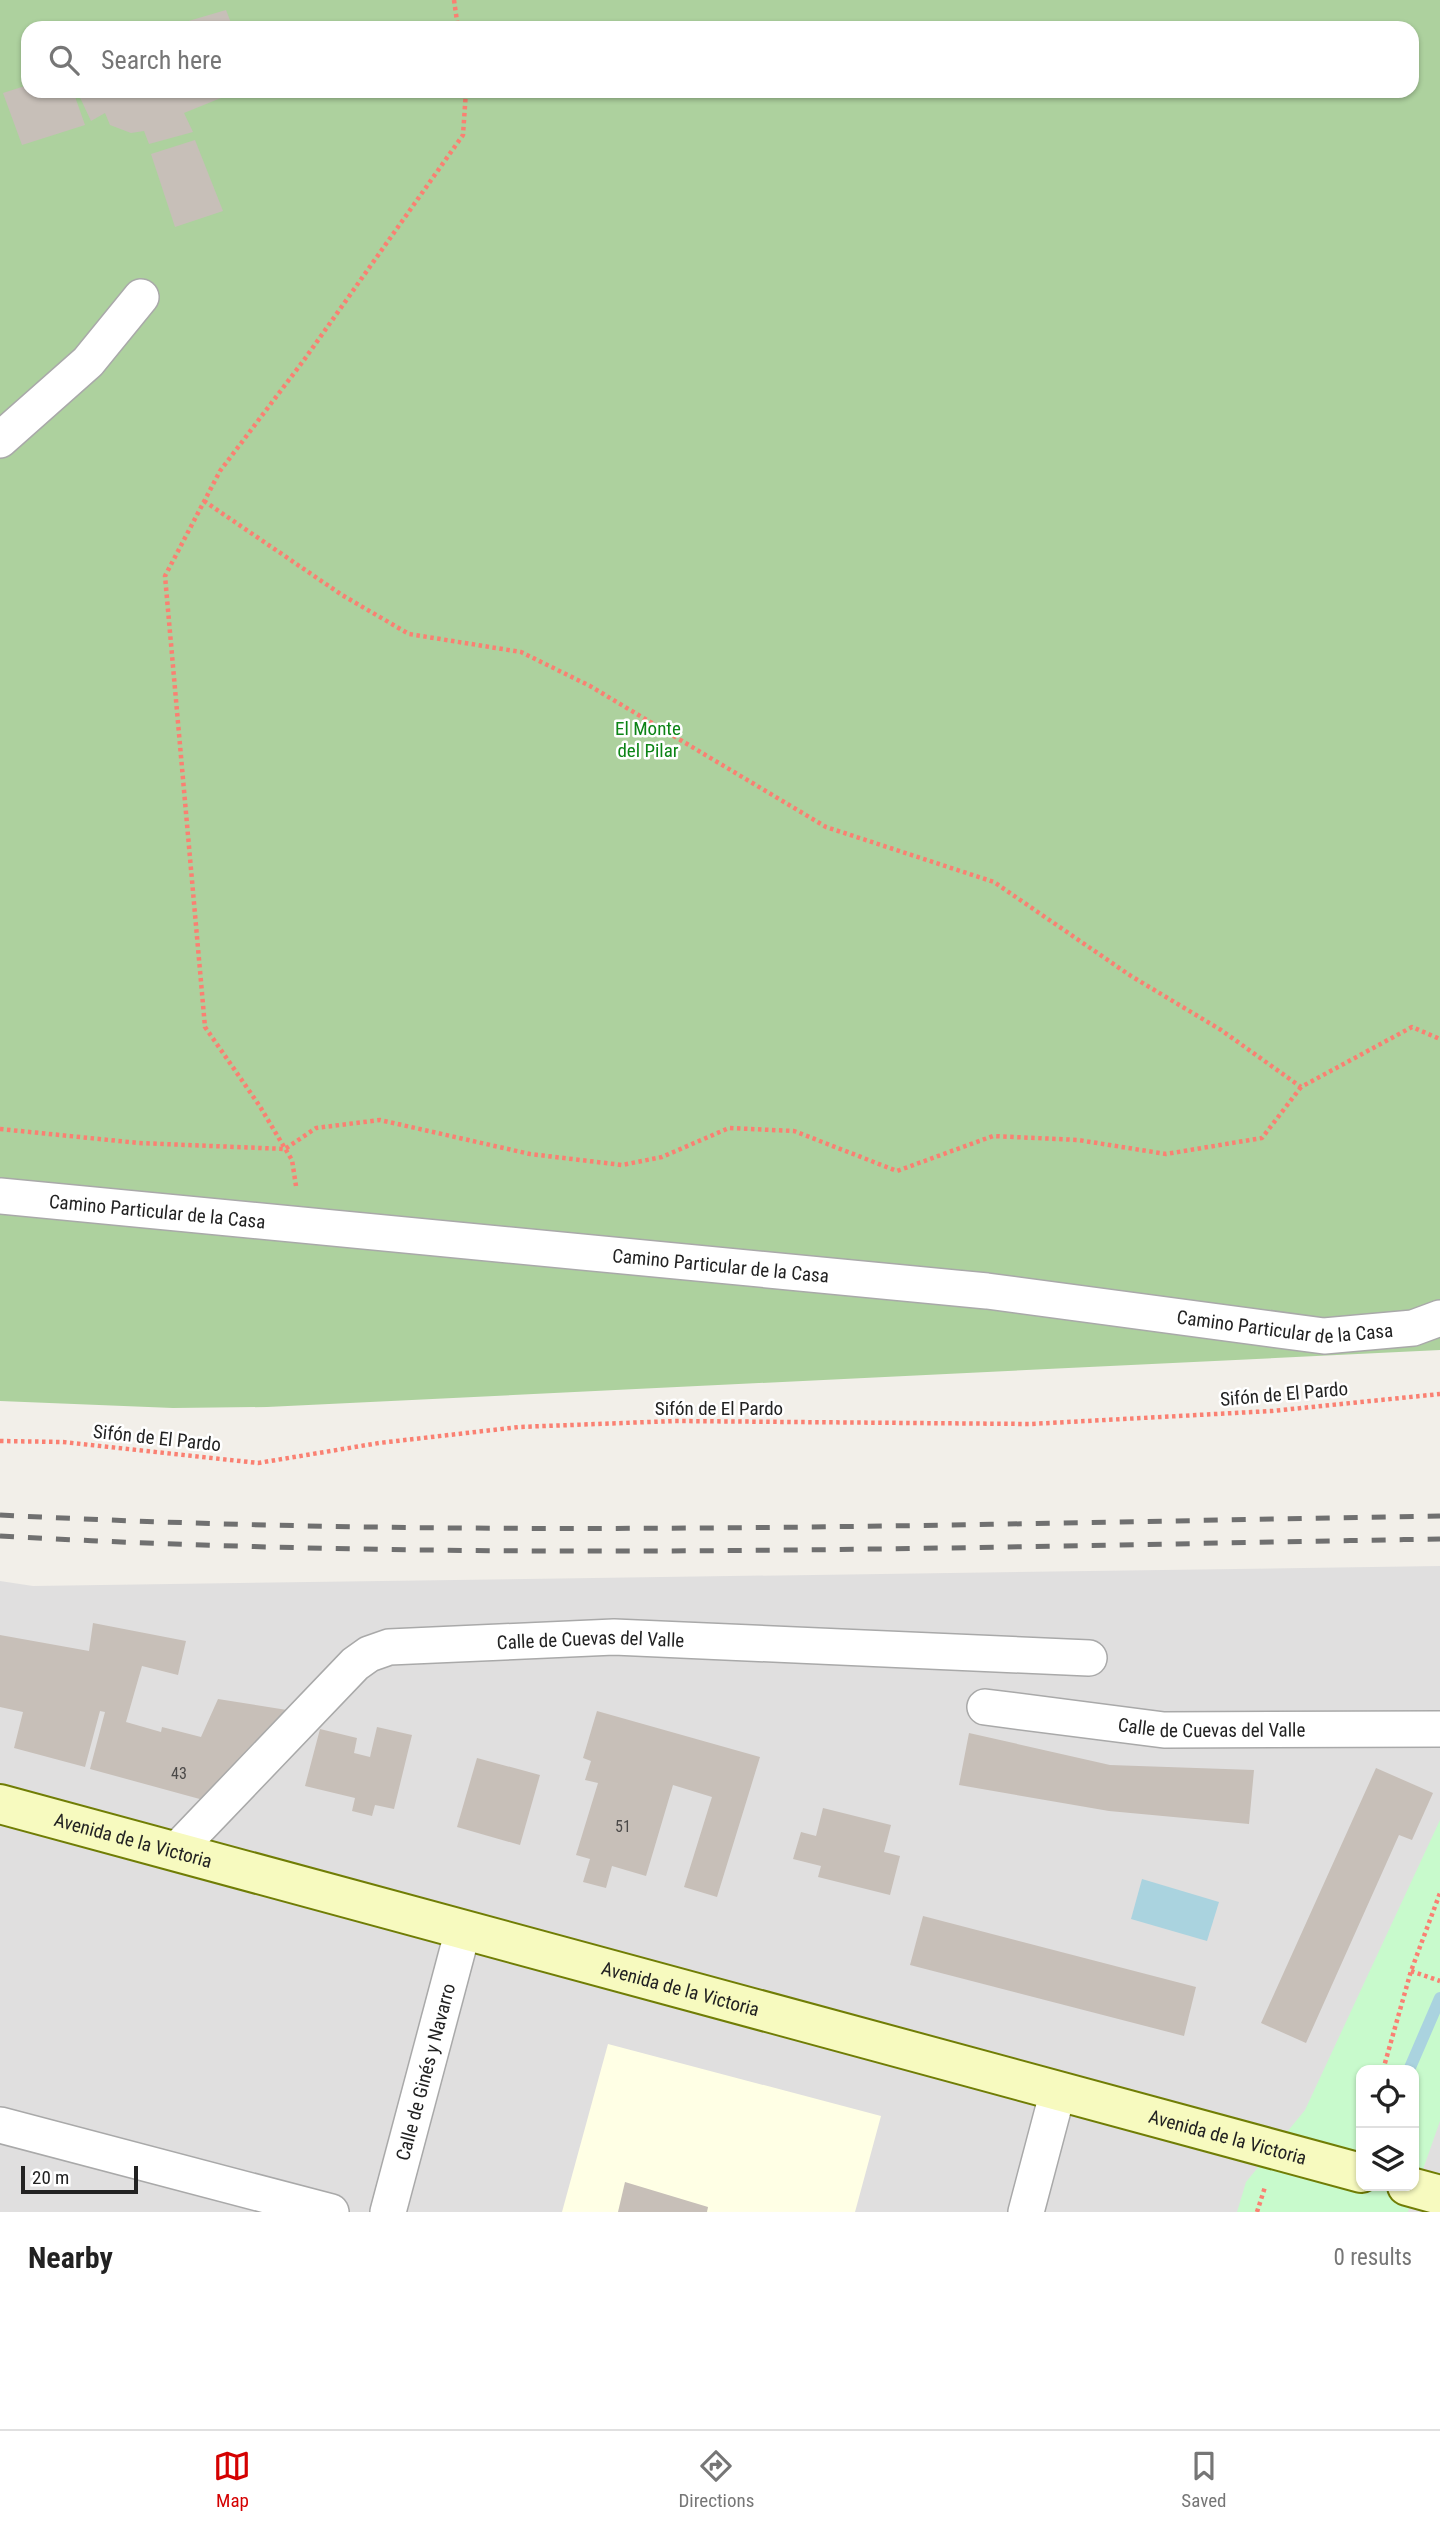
<!DOCTYPE html>
<html lang="en">
<head>
<meta charset="utf-8">
<style>
	:root { --surface:#fff; --page:#f2f2f2; --text:#222; --muted:#767676; --line:#e0e0e0; --accent:#d40000 }
	body { margin:0; font-family:"Roboto Condensed",sans-serif; background:var(--page); color:var(--text) }
	.controls { position:absolute; right:21px; bottom:21px; display:grid; overflow:hidden; border-radius:14px; box-shadow:0 2px 5px #0004 }
	.controls button { width:63px; height:63px; display:grid; place-items:center; padding:0; border:0; border-bottom:2px solid var(--line); background:var(--surface); color:var(--text); font:35px sans-serif }
	.scale { position:absolute; left:21px; bottom:18px; width:117px; box-sizing:border-box; padding-left:7px; border:4px solid #222; border-top:0; font-size:19px; line-height:24px; white-space:nowrap; color:#222; -webkit-text-stroke:5px #fff; paint-order:stroke }
	.list { margin:0; padding:0; list-style:none }
	h2 { display:flex; justify-content:space-between; align-items:center; height:91px; margin:0; padding:0 28px; font-size:30px }
	h2 small { font-size:23px; font-weight:400; color:var(--muted) }
	.icon { flex:none; width:38px; height:38px; fill:none; stroke:currentColor; stroke-width:2; stroke-linecap:round; stroke-linejoin:round }
	.map { position:relative; flex:none; width:1440px; height:2212px; overflow:hidden }
	.search { position:absolute; background:var(--surface); box-shadow:0 2px 5px #0004; left:21px; right:21px; top:21px; height:77px; display:flex; align-items:center; gap:18px; box-sizing:border-box; padding:0 24px; border-radius:21px; color:var(--muted); font-size:26px }
	.sheet { height:217px; background:var(--surface) }
	nav { display:flex; justify-content:space-around; align-items:center; box-sizing:border-box; height:98px; border-top:2px solid var(--line); background:var(--surface); font-size:19px; color:var(--muted) }
	nav a { display:grid; justify-items:center; gap:4px }
	nav .on { color:var(--accent) }
	.map>svg:first-child { display:block }
	.residential { fill:#e0dfdf; fill-rule:evenodd }
	.education { fill:#ffffe5 }
	.forest { fill:#add19e; fill-rule:evenodd }
	.park { fill:#c8facc; fill-rule:evenodd }
	.water { fill:#aad3df }
	.lines { fill:none; stroke-linecap:round; stroke-linejoin:round }
	.stream { stroke:#aad3df; stroke-width:12 }
	.building { fill:#c7bfb8 }
	.street-casing { stroke:#a9a9a9; stroke-width:38 }
	.secondary-casing { stroke:#707d05; stroke-width:42 }
	.path { stroke:#fa8072; stroke-width:4.5; stroke-dasharray:3.5 3.5; stroke-linecap:butt }
	.street { stroke:#fff; stroke-width:35 }
	.secondary { stroke:#f7fabf; stroke-width:38 }
	.rail { stroke:#707070; stroke-width:5; stroke-dasharray:14 14; stroke-linecap:butt }
	.labels { text-anchor:middle; dominant-baseline:central; stroke-width:5; stroke-linejoin:round; paint-order:stroke }
	.number-label { font-size:16px; fill:#4b4948 }
	.park-label { font-size:19px; fill:#0c8416; stroke:#fff }
	.street-label { font-size:19px; fill:#222; stroke:#fff }
</style>
</head>
<body>
<div class="map">
<svg width="1440" height="2212" viewBox="0 0 1440 2212">
	<rect width="100%" height="100%" fill="#f2efe9"/>
	<!-- residential -->
	<path class="residential" d="M1440 1566V2212H0V1581L33 1586ZM1361 2070H1414V2186H1361Z"/>
	<!-- education -->
	<path class="education" d="M608 2044 881 2116 855 2212H562Z"/>
	<!-- forest -->
	<path class="forest" d="M0 0H1440V1350L267 1407 173 1408 0 1401ZM28 28H1412V91H28Z"/>
	<!-- park -->
	<path class="park" d="M1440 1820V2121L1408 2212H1237L1246 2182 1305 2110ZM1361 2070H1414V2186H1361Z"/>
	<!-- water -->
	<path class="water" d="M1142 1879 1219 1902 1207 1941 1131 1919Z"/>
	<g class="lines">
		<!-- stream -->
		<path class="stream" d="M1409 2070 1440 1998"/>
	</g>
	<!-- building -->
	<g class="building">
		<path d="M226 10 233 28H168V27Z"/>
		<path d="M28 85V91H73L85 125 22 145 3 93Z"/>
		<path d="M77 91H238L184 113 193 132 149 144 144 131 131 133 110 125 105 113 91 121Z"/>
		<path d="M195 140 223 211 175 227 151 154Z"/>
		<path d="M93 1623 186 1641 178 1675 142 1666 126 1722 161 1732 162 1727 201 1737 218 1699 287 1710 207 1801 90 1769 105 1712 100 1711 85 1767 14 1748 23 1712 0 1707V1635L89 1651Z"/>
		<path d="M597 1711 760 1757 717 1897 684 1887 712 1797 673 1785 646 1876 612 1866 606 1888 583 1882 590 1859 576 1855 598 1783 585 1780 591 1761 583 1758Z"/>
		<path d="M377 1727 412 1735 394 1809 375 1805 372 1816 352 1811 355 1798 305 1786 320 1729 357 1738 354 1753 370 1757Z"/>
		<path d="M969 1733 1110 1765 1254 1770 1249 1824 1109 1811 959 1785Z"/>
		<path d="M477 1758 540 1775 520 1845 457 1827Z"/>
		<path d="M1376 1768 1433 1793 1412 1840 1399 1835 1306 2043 1261 2023Z"/>
		<path d="M823 1808 891 1825 884 1852 900 1856 890 1895 818 1877 821 1866 793 1859 801 1832 816 1836Z"/>
		<path d="M923 1916 1196 1987 1184 2036 910 1965Z"/>
		<path d="M625 2182 708 2207 707 2212H618Z"/>
	</g>
	<g class="lines">
		<!-- street casing -->
		<g class="street-casing">
			<g id="street">
				<path d="M0 440 88 362 141 297"/>
				<path id="s1" d="M0 1196 987 1291 1324 1336 1413 1328 1440 1318"/>
				<path id="s2" d="M985 1707 1164 1730 1440 1729"/>
				<path id="s3" d="M176 1851 355 1664 369 1654 389 1647 614 1637 1089 1658"/>
				<path d="M0 2125 331 2212"/>
				<path id="s4" d="M388 2212 463 1930"/>
				<path d="M1026 2212 1058 2091"/>
			</g>
		</g>
		<!-- secondary casing -->
		<g class="secondary-casing">
			<g id="secondary">
				<path id="s5" d="M0 1804 1361 2173"/>
				<path d="M1407 2186 1440 2195"/>
			</g>
		</g>
		<!-- path -->
		<g class="path">
			<path d="M454 0 458 28"/>
			<path d="M204 501 342 595 409 634 521 652 590 686 826 827 994 882 1131 976 1221 1030 1301 1087 1412 1027 1440 1039"/>
			<path d="M0 1129 139 1143 285 1149 316 1128 380 1120 530 1154 622 1165 662 1157 729 1128 794 1131 897 1171 993 1136 1078 1140 1166 1154 1262 1138 1301 1087"/>
			<path d="M296 1186 292 1160 259 1105 205 1027 165 576 220 471 304 360 463 135 466 91"/>
			<path d="M0 1441 63 1442 258 1463 379 1443 519 1427 675 1421 1030 1424 1272 1411 1440 1394"/>
			<path d="M1411 1971 1440 1981"/>
			<path d="M1383 2070 1411 1971 1440 1893"/>
			<path d="M1257 2212 1265 2187"/>
		</g>
		<!-- street -->
		<use href="#street" class="street"/>
		<!-- secondary -->
		<use href="#secondary" class="secondary"/>
		<!-- rail -->
		<g class="rail">
			<path d="M0 1515C479 1540 960 1524 1440 1516"/>
			<path d="M0 1536C479 1563 960 1547 1440 1539"/>
		</g>
	</g>
	<g class="labels">
		<!-- number labels -->
		<g class="number-label">
			<text x="179" y="1773">43</text>
			<text x="623" y="1826">51</text>
		</g>
		<!-- park labels -->
		<g class="park-label">
			<text x="648" y="728">El Monte<tspan x="648" dy="22">del Pilar</tspan></text>
		</g>
		<!-- street labels -->
		<g class="street-label">
			<text stroke="none"><textPath href="#s1" startOffset="158">Camino Particular de la Casa</textPath></text>
			<text stroke="none"><textPath href="#s1" startOffset="724">Camino Particular de la Casa</textPath></text>
			<text stroke="none"><textPath href="#s1" startOffset="1292">Camino Particular de la Casa</textPath></text>
			<text transform="translate(1284 1394) rotate(-5)">Sifón de El Pardo</text>
			<text x="719" y="1408">Sifón de El Pardo</text>
			<text transform="translate(157 1438) rotate(6)">Sifón de El Pardo</text>
			<text stroke="none"><textPath href="#s3" startOffset="499">Calle de Cuevas del Valle</textPath></text>
			<text stroke="none"><textPath href="#s2" startOffset="228">Calle de Cuevas del Valle</textPath></text>
			<text stroke="none"><textPath href="#s5" startOffset="138">Avenida de la Victoria</textPath></text>
			<text stroke="none"><textPath href="#s5" startOffset="705">Avenida de la Victoria</textPath></text>
			<text stroke="none"><textPath href="#s4" startOffset="145">Calle de Ginés y Navarro</textPath></text>
			<text stroke="none"><textPath href="#s5" startOffset="1272">Avenida de la Victoria</textPath></text>
		</g>
	</g>
</svg>
<div class="controls">
<button><svg class="icon" aria-label="locate" viewBox="0 0 24 24"><circle cx="12" cy="12" r="6"/><path d="M12 2v4M12 18v4M2 12h4M18 12h4"/></svg></button>
<button><svg class="icon" aria-label="layers" viewBox="0 0 24 24"><path d="M12 4l9 5-9 5-9-5zM3 14l9 5 9-5"/></svg></button>
</div>
<div class="scale">20 m</div>
<div class="search"><svg class="icon" aria-label="search" viewBox="0 0 24 24"><circle cx="10" cy="10" r="6"/><path d="M15 15l6 6"/></svg>Search here</div>
</div>
<section class="sheet">
<h2>Nearby<small>0 results</small></h2>
<ul class="list">
</ul>
</section>
<nav>
<a class="on"><svg class="icon" aria-label="map" viewBox="0 0 24 24"><path d="M3 6l6-2 6 2 6-2v14l-6 2-6-2-6 2zM9 4v14M15 6v14"/></svg>Map</a>
<a><svg class="icon" aria-label="directions" viewBox="0 0 24 24"><path d="M12 3l9 9-9 9-9-9zM9 14v-3h6M13 9l2 2-2 2"/></svg>Directions</a>
<a><svg class="icon" aria-label="saved" viewBox="0 0 24 24"><path d="M7 4h10v16l-5-4-5 4z"/></svg>Saved</a>
</nav>
</body>
</html>
